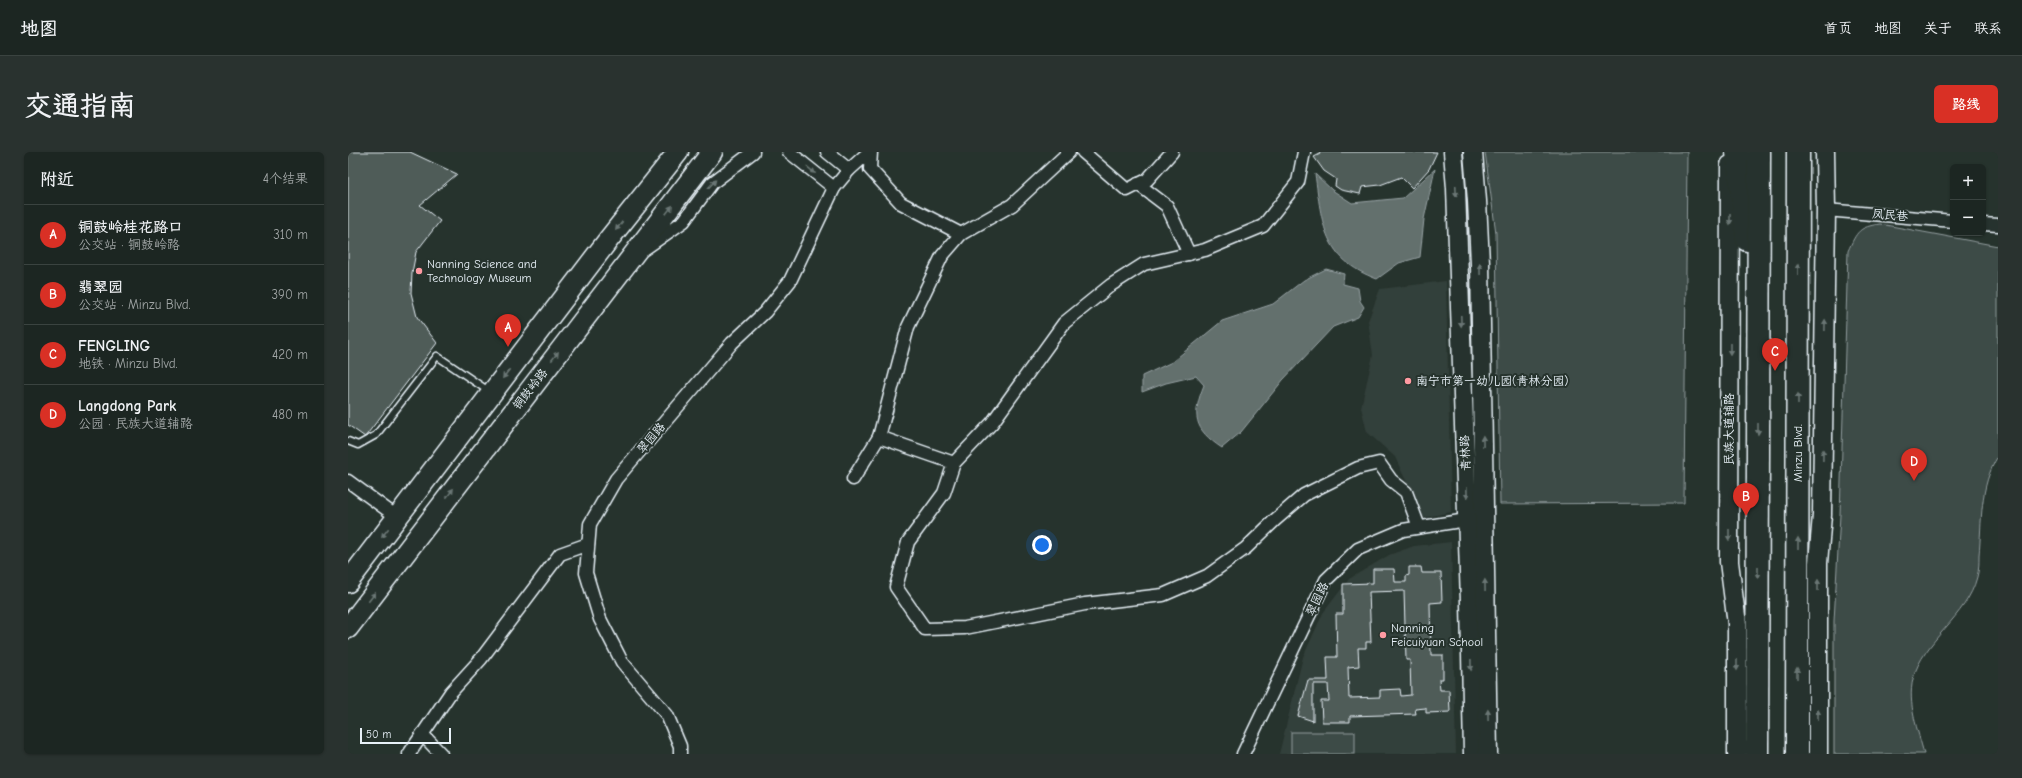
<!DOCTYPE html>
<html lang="zh">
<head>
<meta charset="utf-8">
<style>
	:root { --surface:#1c2622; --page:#29322f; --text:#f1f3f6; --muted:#a0a5a5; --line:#3a4340; --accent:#d93025 }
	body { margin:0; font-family:"Comic Neue","LXGW WenKai TC",sans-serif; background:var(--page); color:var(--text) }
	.controls { position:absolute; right:12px; top:12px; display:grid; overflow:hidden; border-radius:6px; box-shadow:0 1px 3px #0004 }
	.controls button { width:36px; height:36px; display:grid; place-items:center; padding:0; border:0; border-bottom:1px solid var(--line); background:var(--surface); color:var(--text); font:20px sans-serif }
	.scale { position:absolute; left:12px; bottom:10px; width:91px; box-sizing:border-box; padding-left:4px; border:2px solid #e8f1f8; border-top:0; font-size:11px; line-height:14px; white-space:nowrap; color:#e8f1f8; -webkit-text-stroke:3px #26332d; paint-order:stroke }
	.you { position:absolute; left:694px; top:393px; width:14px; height:14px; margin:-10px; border:3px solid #fff; border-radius:50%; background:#1a73e8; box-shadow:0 0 0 6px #1a73e833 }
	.badge { display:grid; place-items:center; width:26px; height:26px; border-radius:50%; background:var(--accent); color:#fff; font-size:13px; font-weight:700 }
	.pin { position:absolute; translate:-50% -33px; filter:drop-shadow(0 1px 2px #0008) }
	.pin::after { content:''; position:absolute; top:21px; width:14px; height:12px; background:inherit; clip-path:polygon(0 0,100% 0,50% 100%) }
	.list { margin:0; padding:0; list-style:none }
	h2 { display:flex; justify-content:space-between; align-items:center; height:52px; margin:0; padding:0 16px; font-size:17px }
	h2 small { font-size:13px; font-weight:400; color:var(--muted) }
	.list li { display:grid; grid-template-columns:26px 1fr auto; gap:12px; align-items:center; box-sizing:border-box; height:60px; padding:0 16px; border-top:1px solid var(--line) }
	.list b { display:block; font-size:15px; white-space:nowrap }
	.list p { margin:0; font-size:13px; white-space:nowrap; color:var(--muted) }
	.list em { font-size:13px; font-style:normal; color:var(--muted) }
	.map { position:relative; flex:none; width:1650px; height:602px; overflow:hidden; border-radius:6px }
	header { display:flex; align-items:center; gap:24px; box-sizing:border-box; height:56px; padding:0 20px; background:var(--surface); border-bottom:1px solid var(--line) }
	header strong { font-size:19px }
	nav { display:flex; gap:22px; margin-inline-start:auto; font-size:14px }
	.intro { display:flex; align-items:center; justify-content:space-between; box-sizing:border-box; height:96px; padding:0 24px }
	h1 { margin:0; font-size:28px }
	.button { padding:10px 18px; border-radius:6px; background:var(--accent); color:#fff; font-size:14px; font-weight:700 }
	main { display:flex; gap:24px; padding:0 24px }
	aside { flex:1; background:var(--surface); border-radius:6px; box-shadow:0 1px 3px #0004 }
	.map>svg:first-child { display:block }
	.built { fill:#333f3a }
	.green { fill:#3e4b47; stroke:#939ea0 }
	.water { fill:#636f6d; stroke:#98a3a5 }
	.building { fill:#505c59; stroke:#e8f1f8; fill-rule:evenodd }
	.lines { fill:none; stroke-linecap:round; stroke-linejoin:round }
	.lane-casing { stroke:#e8f1f8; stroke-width:9 }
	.street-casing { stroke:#e8f1f8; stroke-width:15 }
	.secondary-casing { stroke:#e8f1f8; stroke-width:21 }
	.primary-casing { stroke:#e8f1f8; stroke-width:23 }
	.highway-casing { stroke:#e8f1f8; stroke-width:25 }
	.lane { stroke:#26332d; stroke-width:6 }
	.street { stroke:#26332d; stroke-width:12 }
	.secondary { stroke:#26332d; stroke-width:18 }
	.primary { stroke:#26332d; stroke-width:20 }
	.highway { stroke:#26332d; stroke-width:22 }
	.oneway { fill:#6a7674 }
	.poi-dot { fill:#ff9aa2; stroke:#26332d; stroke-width:1.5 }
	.labels { text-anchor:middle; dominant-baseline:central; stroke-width:4; stroke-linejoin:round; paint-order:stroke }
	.street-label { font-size:12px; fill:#e8f1f8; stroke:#26332d }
	.poi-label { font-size:12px; fill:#e8f1f8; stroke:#26332d; text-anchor:start }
</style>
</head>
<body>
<header>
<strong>地图</strong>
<nav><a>首页</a><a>地图</a><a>关于</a><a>联系</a></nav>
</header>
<div class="intro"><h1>交通指南</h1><a class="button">路线</a></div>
<main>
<aside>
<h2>附近<small>4个结果</small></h2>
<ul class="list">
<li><span class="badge">A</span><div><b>铜鼓岭桂花路口</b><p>公交站 · 铜鼓岭路</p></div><em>310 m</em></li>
<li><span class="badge">B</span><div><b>翡翠园</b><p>公交站 · Minzu Blvd.</p></div><em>390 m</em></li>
<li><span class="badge">C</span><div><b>FENGLING</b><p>地铁 · Minzu Blvd.</p></div><em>420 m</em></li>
<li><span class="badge">D</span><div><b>Langdong Park</b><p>公园 · 民族大道辅路</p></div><em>480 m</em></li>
</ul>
</aside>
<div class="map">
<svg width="1650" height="602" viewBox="0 0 1650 602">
	<rect width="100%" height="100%" fill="#26332d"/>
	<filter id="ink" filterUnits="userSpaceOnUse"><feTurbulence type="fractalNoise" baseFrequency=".025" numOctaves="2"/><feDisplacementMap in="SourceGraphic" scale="8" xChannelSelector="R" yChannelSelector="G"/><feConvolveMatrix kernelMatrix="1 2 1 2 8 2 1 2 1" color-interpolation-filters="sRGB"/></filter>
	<g filter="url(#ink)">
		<!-- built -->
		<g class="built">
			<path d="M1098 129 1103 360 1075 366 1047 305 1019 280 1013 255 1025 203 1020 169 1032 137Z"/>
			<path d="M1103 390 1108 602H931L955 505 975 461 1001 427 1041 403 1066 394Z"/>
		</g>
		<!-- green -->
		<g class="green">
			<path d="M1137 0H1339L1336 351 1152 352 1148 81Z"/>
			<path d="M1532 72 1650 94V304C1631 335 1634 369 1631 404 1631 411 1631 418 1629 425 1619 465 1575 488 1565 527 1559 552 1570 578 1576 602H1486V469L1492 363 1500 99C1509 79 1511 75 1532 72Z"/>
			<rect x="943" y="580" width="64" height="22"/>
		</g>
		<!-- water -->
		<g class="water">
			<path d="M1087 17 1076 67 1072 105 1051 111 1029 127C975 107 974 72 967 22L984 38 1004 51 1055 46Z"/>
			<path d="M978 117 996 122 995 132 1010 136 1012 149 1016 155 1010 165 985 175 935 228 893 280 874 296C845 277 844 263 856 233L848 224 818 231 794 240V224L824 210 874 169 925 152 956 128Z"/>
		</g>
		<!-- building -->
		<g class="building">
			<path d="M0 0H62L109 22 72 53 92 69 68 100 64 121 63 141 69 165 89 191 17 285 0 273Z"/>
			<path d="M971 0H1089L1081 17 1064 36 1053 25 1032 33 1014 35 1012 42 993 38 987 34 988 27 976 19 966 5 972 2Z"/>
			<path d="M1061 415H1073L1074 421H1093L1094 450 1082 451 1083 503H1095V527H1091L1092 538H1101L1102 560 1078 561V556L1067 557 1068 562 1002 564V570H974L973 549H981L980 532H965V569L950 564 960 528H980L979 505H989L988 462H995V432L1025 431V417H1046L1047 430H1058V424L1061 423ZM1056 439 1058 508H1062L1063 543 1053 544 1052 537 1032 538V545L1001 546 1000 515 1011 514 1010 496H1018V490H1023L1021 440Z"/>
		</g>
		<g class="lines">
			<!-- lane casing -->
			<g class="lane-casing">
				<path id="lane" d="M0 289 10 293 28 283 89 204 142 240"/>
			</g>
			<!-- street casing -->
			<g class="street-casing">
				<g id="street">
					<path d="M441 0 486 36"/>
					<path d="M479 0 501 18"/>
					<path d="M523 0 522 17 553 51 613 82"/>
					<path d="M735 0 779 38 799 28 824 0"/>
					<path d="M956 0 950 30 915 74 857 98 796 112 763 133 716 171 644 271 606 311 596 341 560 390 548 435 577 477 617 476 737 452 815 443 859 424 898 396 927 368 956 343 1010 316 1031 311 1043 328 1058 340 1071 375"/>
					<path d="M790 32 819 54 841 102"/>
					<path d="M1478 58 1605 69"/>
					<path d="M1635 72 1650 73"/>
					<path d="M296 97 336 69 364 31 405 0"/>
					<path d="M606 311 531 285 560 175 594 104 613 82 664 53 721 0"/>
					<path d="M505 327 531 285"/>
					<path d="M0 329 49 365"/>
					<path d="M74 582 93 602"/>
					<path d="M61 602 103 540 133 507 212 402 240 392"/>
					<path d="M332 602V594L319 563 274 510 252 467 238 421 242 372 268 327 384 191 417 160 442 129 486 36 501 18 521 0"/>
					<path d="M895 602 978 428 1010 397 1055 378 1125 367"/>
				</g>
			</g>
			<!-- secondary casing -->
			<g class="secondary-casing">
				<g id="secondary">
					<path d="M1105 0 1108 36 1122 450 1125 602"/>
					<path d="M1125 0 1129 49 1132 111 1140 602"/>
					<path d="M1382 13 1381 410 1389 472V602"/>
					<path d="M1470 602V411L1474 363 1478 58 1477 0"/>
				</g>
			</g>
			<!-- primary casing -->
			<g class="primary-casing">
				<g id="primary">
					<path d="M0 430 261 87 330 0"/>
					<path d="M0 476 364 0"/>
				</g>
			</g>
			<!-- highway casing -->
			<g class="highway-casing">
				<g id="highway">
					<path d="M1389 0 1399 88"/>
					<path d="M1409 602 1411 0"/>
					<path d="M1449 602 1450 0"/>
				</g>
			</g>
			<!-- lane -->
			<use href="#lane" class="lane"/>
			<!-- street -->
			<use href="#street" class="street"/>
			<!-- secondary -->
			<use href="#secondary" class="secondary"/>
			<!-- primary -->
			<use href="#primary" class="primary"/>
			<!-- highway -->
			<use href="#highway" class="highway"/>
		</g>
		<!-- one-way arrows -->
		<defs><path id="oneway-solid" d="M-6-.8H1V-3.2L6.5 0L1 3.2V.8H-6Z"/></defs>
		<g class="oneway">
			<use href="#oneway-solid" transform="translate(463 18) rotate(39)"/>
			<use href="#oneway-solid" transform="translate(364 32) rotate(-47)"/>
			<use href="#oneway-solid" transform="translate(1108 39) rotate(87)"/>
			<use href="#oneway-solid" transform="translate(321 58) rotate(-53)"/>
			<use href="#oneway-solid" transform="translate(1382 67) rotate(90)"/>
			<use href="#oneway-solid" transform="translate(271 74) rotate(128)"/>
			<use href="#oneway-solid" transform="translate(1132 117) rotate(-91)"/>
			<use href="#oneway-solid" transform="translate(1450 117) rotate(-90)"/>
			<use href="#oneway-solid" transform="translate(1113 169) rotate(88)"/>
			<use href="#oneway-solid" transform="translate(1477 173) rotate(-89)"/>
			<use href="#oneway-solid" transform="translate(1382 197) rotate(90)"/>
			<use href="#oneway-solid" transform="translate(207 204) rotate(-52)"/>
			<use href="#oneway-solid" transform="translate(158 222) rotate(127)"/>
			<use href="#oneway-solid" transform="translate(1450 247) rotate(-90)"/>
			<use href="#oneway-solid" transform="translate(1410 277) rotate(90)"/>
			<use href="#oneway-solid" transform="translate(1135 289) rotate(-91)"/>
			<use href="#oneway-solid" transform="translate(1475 303) rotate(-89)"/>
			<use href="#oneway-solid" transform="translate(102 341) rotate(-53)"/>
			<use href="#oneway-solid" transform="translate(1119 341) rotate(88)"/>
			<use href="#oneway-solid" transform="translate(37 381) rotate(127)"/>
			<use href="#oneway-solid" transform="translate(1381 383) rotate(90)"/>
			<use href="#oneway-solid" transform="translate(1450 391) rotate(-90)"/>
			<use href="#oneway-solid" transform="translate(1410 421) rotate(90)"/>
			<use href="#oneway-solid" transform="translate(1137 433) rotate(-91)"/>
			<use href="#oneway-solid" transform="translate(1470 433) rotate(-90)"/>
			<use href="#oneway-solid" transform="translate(24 445) rotate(-53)"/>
			<use href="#oneway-solid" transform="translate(1123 513) rotate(89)"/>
			<use href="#oneway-solid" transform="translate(1389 513) rotate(90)"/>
			<use href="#oneway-solid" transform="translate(1449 521) rotate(-90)"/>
			<use href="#oneway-solid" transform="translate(1140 563) rotate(-91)"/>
			<use href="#oneway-solid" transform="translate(1470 563) rotate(-90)"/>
		</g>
	</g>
	<!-- markers -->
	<g class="poi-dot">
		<circle cx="71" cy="119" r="4"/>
		<circle cx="1060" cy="229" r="4"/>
		<circle cx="1035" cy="483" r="4"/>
	</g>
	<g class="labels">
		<!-- street labels -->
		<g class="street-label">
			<text transform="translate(1542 63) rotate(5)">凤民巷</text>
			<text transform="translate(182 237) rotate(-52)">铜鼓岭路</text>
			<text transform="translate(1381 277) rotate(-90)">民族大道辅路</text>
			<text transform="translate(303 286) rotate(-50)">翠园路</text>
			<text transform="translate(1117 301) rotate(-92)">青林路</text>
			<text transform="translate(1450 301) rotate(-90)">Minzu Blvd.</text>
			<text transform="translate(969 447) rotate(-64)">翠园路</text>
		</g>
		<!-- poi labels -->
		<g class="poi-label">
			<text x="79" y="112">Nanning Science and<tspan x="79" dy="14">Technology Museum</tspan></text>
			<text x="1068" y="229">南宁市第一幼儿园(青林分园)</text>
			<text x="1043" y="476">Nanning<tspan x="1043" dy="14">Feicuiyuan School</tspan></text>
		</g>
	</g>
</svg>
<div class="controls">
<button>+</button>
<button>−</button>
</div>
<div class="scale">50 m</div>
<div class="you"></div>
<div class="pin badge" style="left:160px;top:195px">A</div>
<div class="pin badge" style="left:1398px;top:364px">B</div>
<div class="pin badge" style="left:1427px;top:219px">C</div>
<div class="pin badge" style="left:1566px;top:329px">D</div>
</div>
</main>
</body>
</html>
